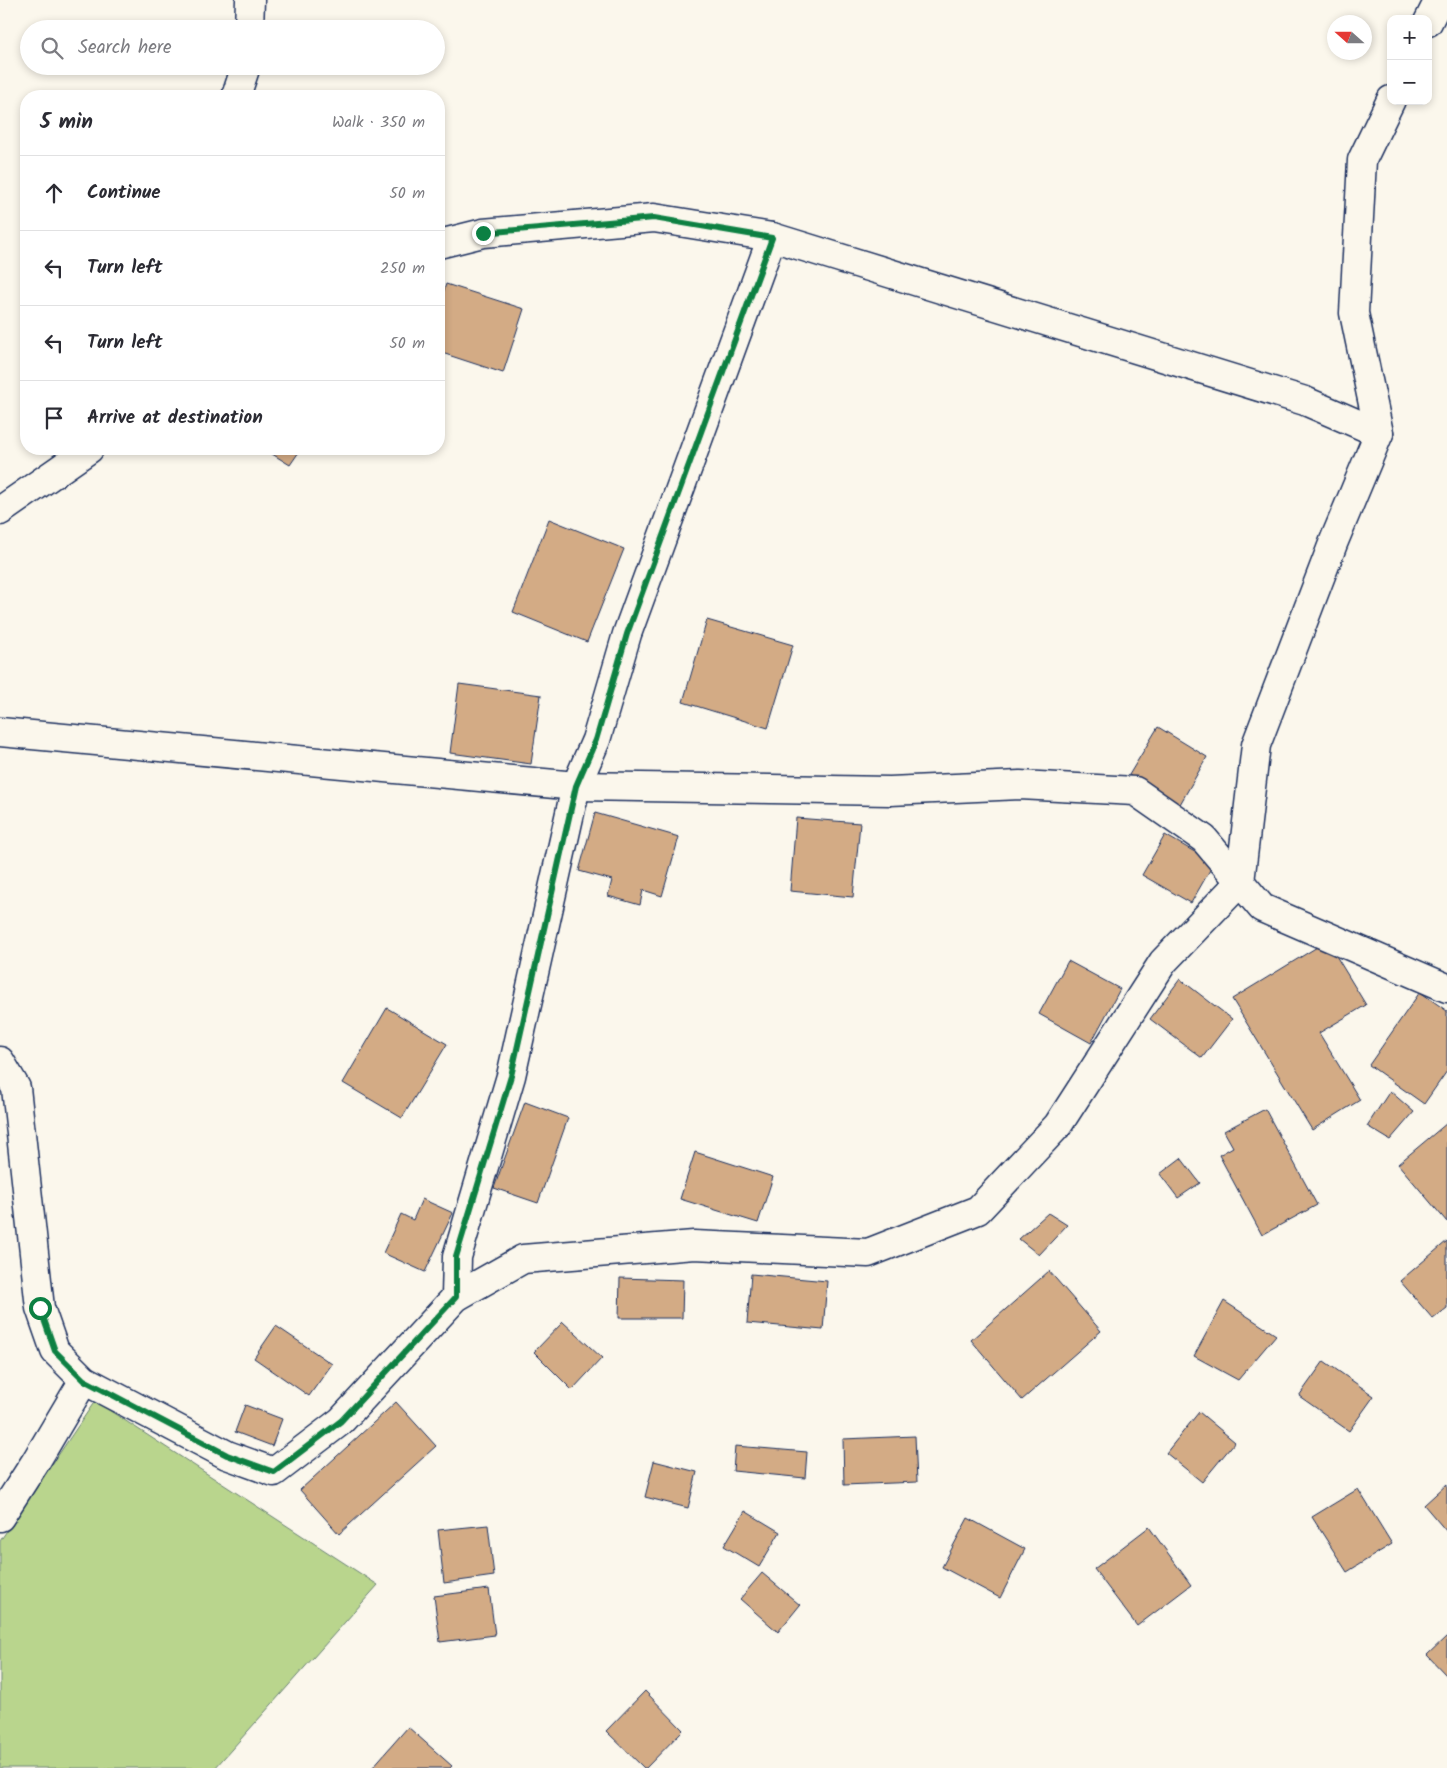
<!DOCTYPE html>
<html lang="en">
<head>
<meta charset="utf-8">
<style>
	:root { --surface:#fff; --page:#f7f7f7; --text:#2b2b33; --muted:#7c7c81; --line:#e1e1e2 }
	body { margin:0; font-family:Kalam,sans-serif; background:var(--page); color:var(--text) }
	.controls { position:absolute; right:15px; top:15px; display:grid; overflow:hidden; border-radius:10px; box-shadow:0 2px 8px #0003 }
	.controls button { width:45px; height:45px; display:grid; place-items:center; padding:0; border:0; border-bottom:1px solid var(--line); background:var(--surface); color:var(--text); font:25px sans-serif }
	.compass { position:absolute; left:1327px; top:15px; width:45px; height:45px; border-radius:50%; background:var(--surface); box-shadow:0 2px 8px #0003; rotate:291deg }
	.stop { position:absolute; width:15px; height:15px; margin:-11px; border:4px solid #0b8043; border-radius:50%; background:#fff }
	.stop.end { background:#0b8043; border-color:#fff; box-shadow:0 1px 5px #0008 }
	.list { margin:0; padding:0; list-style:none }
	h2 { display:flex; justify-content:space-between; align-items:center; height:65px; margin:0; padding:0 20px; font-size:21px }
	h2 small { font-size:16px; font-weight:400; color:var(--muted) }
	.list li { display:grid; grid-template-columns:32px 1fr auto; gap:15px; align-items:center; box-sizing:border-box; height:75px; padding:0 20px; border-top:1px solid var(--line) }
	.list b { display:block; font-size:19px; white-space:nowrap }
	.list em { font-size:16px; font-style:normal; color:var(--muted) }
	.icon { flex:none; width:28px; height:28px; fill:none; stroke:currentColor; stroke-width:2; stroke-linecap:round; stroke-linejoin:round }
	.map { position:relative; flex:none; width:1447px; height:1768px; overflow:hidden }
	.search { position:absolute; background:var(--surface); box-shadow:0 2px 8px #0003; left:20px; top:20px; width:425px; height:55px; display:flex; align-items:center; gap:12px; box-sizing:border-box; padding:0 18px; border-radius:28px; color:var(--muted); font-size:19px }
	.panel { position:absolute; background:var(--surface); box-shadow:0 2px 8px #0003; left:20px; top:90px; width:425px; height:365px; border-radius:20px }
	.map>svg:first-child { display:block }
	.pitch { fill:#b9d58d; stroke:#6a8276 }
	.building { fill:#d3ab85; stroke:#1b2f5e }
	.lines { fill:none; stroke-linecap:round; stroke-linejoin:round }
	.street-casing { stroke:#1b2f5e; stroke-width:31 }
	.secondary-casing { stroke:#1b2f5e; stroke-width:31 }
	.street { stroke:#fbf7ec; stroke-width:28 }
	.secondary { stroke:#fbf7ec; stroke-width:28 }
	.route { stroke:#0b8043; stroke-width:6 }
</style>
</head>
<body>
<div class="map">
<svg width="1447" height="1768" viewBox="0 0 1447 1768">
	<rect width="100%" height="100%" fill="#fbf7ec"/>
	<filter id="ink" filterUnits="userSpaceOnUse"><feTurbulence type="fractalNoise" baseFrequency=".02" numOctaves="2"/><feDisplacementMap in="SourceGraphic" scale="10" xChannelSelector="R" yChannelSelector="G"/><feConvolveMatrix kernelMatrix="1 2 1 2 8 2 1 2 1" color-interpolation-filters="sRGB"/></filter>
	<g filter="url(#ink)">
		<!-- pitch -->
		<path class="pitch" d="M95 1401 378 1585 215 1768H0V1541Z"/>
		<!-- building -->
		<g class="building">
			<path d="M446 284 524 309 503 373 439 352V306Z"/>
			<path d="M264 449H301L290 465Z"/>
			<path d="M549 519 624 549 587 642 513 612Z"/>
			<path d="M707 620 793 645 768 728 683 702Z"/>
			<path d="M459 684 541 695 531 764 450 753Z"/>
			<path d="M1158 727 1207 757 1179 806 1129 775Z"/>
			<path d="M595 813 679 837 662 896 643 890 640 905 608 896 612 880 579 871Z"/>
			<path d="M796 818 860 823 853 897 790 891Z"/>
			<path d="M1165 835 1214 863 1191 903 1142 875Z"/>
			<path d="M1327 941 1366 1005 1319 1033 1360 1100 1312 1130 1232 999Z"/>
			<path d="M1068 961 1120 989 1091 1043 1039 1014Z"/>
			<path d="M1180 979 1232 1019 1202 1058 1150 1019Z"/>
			<path d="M1420 992 1447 1011V1071L1424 1104 1369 1065Z"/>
			<path d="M387 1008 447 1044 402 1118 343 1083Z"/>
			<path d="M1390 1091 1414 1112 1390 1140 1367 1126Z"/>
			<path d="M525 1102 568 1118 538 1203 494 1188Z"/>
			<path d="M1265 1109 1317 1205 1262 1235 1219 1155 1233 1147 1224 1131Z"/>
			<path d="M1447 1123V1222L1398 1164Z"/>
			<path d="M695 1152 773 1177 758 1223 680 1199Z"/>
			<path d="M1181 1158 1200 1183 1178 1198 1160 1174Z"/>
			<path d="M422 1199 453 1213 425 1272 383 1253 401 1214 413 1220Z"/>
			<path d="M1048 1213 1067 1225 1039 1255 1019 1239Z"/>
			<path d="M1447 1241V1308L1433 1319 1400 1281Z"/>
			<path d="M1049 1271 1101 1331 1022 1400 971 1340Z"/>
			<path d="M751 1274 827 1281 823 1330 747 1323Z"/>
			<path d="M620 1278 683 1280 682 1318H619Z"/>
			<path d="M1224 1301 1276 1335 1238 1380 1194 1356Z"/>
			<path d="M563 1322 602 1358 572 1390 534 1352Z"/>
			<path d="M276 1326 332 1364 309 1396 254 1358Z"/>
			<path d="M1324 1361 1374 1396 1349 1431 1299 1396Z"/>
			<path d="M396 1402 436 1446 339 1534 300 1490Z"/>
			<path d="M245 1405 282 1419 272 1446 235 1432Z"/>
			<path d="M1199 1412 1235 1442 1202 1482 1166 1453Z"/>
			<path d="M915 1436 917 1482 844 1485 843 1439Z"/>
			<path d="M735 1446 807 1452 805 1478 733 1471Z"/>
			<path d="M654 1461 697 1472 688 1508 645 1497Z"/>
			<path d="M1447 1484V1532L1424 1505Z"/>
			<path d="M1358 1489 1392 1544 1347 1572 1312 1517Z"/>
			<path d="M745 1511 780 1532 759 1567 724 1546Z"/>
			<path d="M968 1518 1025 1549 1000 1598 942 1567Z"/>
			<path d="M488 1525 494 1576 444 1583 438 1530Z"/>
			<path d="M1149 1527 1191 1585 1137 1626 1094 1569Z"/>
			<path d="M762 1573 800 1605 778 1632 740 1599Z"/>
			<path d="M489 1589 495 1635 440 1642 434 1596Z"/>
			<path d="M1447 1636V1676L1427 1655Z"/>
			<path d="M645 1691 683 1730 646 1768H644L606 1731Z"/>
			<path d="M408 1727 452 1766 450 1768H372Z"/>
		</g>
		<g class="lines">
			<!-- street casing -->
			<g class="street-casing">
				<g id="street">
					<path d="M1428 22 1439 0"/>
					<path d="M249 29 250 0"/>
					<path d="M236 96 246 66"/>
					<path d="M439 244 483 233 654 218 772 237 1305 401 1379 433"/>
					<path d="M0 511 89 449"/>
					<path d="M0 1061 16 1088 40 1308 55 1351 84 1380 227 1455 274 1472 341 1421 456 1297 523 1259 694 1245 868 1253 978 1210 1058 1125 1163 962 1240 882 1256 745 1334 541 1379 433 1354 313 1362 160 1391 100"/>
					<path d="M456 1297 457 1257 511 1076 576 786 596 740 627 634 772 237"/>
					<path d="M0 1517 36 1461 84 1380"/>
				</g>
			</g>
			<!-- secondary casing -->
			<g class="secondary-casing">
				<path id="secondary" d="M0 732 576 786 890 791 1020 785 1135 791 1204 839 1262 908 1447 988"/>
			</g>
			<!-- street -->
			<use href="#street" class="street"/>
			<!-- secondary -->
			<use href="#secondary" class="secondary"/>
		</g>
	</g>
	<g class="lines" filter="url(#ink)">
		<!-- route -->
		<path class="route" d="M40 1308 55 1351 84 1380 227 1455 274 1472 341 1421 456 1297V1257L511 1076 576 786 596 740 627 634 772 238 654 218 483 233"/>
	</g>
</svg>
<div class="controls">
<button>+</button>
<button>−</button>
</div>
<svg class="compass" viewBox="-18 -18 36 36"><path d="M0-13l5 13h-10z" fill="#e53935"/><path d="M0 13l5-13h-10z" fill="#7c7c81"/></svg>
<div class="stop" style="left:40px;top:1308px"></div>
<div class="stop end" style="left:483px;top:233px"></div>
<div class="search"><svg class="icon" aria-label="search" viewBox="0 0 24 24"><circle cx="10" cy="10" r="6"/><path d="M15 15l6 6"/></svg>Search here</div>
<section class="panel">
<h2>5 min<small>Walk · 350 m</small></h2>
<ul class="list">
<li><svg class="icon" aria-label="ahead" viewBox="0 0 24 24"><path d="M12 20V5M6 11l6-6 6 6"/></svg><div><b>Continue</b></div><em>50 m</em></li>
<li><svg class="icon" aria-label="left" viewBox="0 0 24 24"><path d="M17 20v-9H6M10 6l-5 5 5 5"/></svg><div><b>Turn left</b></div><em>250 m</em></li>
<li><svg class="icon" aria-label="left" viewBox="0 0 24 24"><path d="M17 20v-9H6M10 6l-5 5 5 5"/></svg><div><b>Turn left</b></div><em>50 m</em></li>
<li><svg class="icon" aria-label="arrive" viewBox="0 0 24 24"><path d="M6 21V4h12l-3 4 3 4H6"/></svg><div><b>Arrive at destination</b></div></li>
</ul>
</section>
</div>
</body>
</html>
